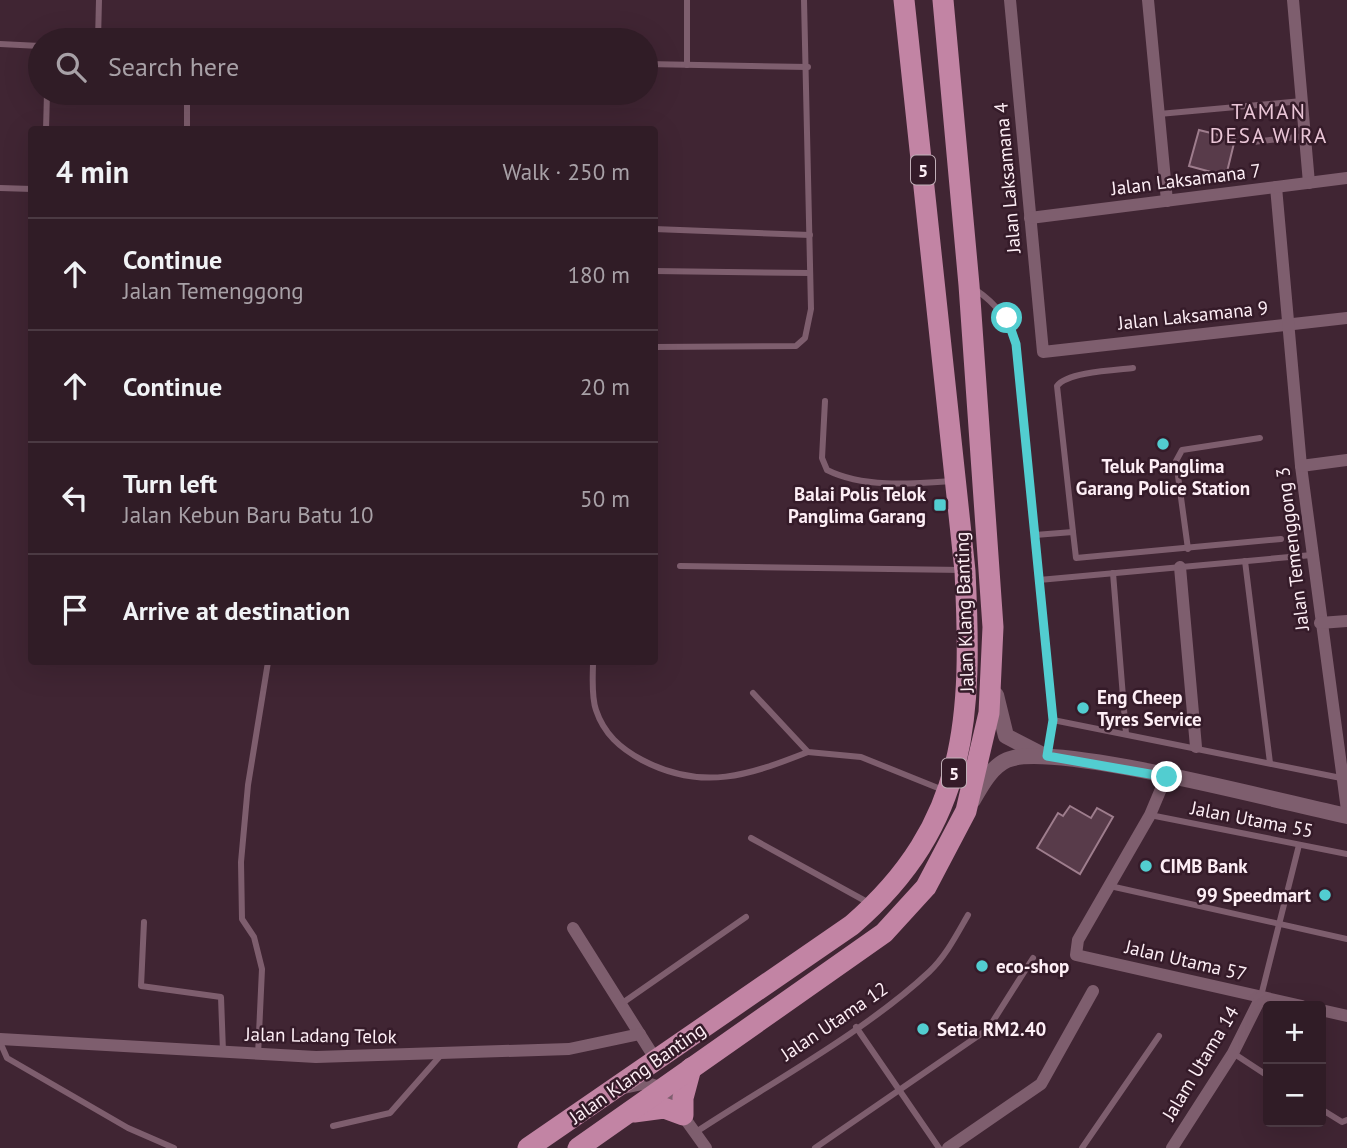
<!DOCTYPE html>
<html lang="en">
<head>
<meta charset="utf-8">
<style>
	:root { --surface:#301c26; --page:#3c2932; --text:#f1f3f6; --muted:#a8a1a7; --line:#4b3a43 }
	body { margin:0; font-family:"PT Sans",sans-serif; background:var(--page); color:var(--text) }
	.controls { position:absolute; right:21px; bottom:21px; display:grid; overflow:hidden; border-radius:7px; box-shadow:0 7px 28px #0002 }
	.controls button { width:63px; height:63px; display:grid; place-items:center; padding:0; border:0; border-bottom:2px solid var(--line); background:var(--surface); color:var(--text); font:35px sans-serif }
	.stop { position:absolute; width:21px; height:21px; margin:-16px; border:5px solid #52cdd0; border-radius:50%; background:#fff }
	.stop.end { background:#52cdd0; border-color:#fff; box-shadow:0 2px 7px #0008 }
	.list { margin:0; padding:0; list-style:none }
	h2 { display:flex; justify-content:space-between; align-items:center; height:91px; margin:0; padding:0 28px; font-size:30px }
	h2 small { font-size:23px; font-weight:400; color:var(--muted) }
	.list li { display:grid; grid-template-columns:46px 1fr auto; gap:21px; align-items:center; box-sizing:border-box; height:112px; padding:0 28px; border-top:2px solid var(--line) }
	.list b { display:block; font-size:26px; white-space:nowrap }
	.list p { margin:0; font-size:23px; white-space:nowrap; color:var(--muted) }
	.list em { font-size:23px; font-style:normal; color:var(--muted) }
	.icon { flex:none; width:38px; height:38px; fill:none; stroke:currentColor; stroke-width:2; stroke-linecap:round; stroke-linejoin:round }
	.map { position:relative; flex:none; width:1347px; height:1148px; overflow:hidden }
	.search { position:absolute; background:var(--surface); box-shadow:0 7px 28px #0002; left:28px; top:28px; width:630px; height:77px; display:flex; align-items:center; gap:18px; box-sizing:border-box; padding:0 24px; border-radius:38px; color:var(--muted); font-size:26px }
	.panel { position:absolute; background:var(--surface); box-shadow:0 7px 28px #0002; left:28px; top:126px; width:630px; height:539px; border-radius:7px }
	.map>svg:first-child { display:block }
	.building { fill:#583b4a; stroke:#9e7d8d; stroke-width:2 }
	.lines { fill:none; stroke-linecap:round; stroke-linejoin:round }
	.service { stroke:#7e5e6e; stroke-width:6 }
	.minor { stroke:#7e5e6e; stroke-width:12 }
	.tertiary { stroke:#7e5e6e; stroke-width:16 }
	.trunk { stroke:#c284a4; stroke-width:21 }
	.route { stroke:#52cdd0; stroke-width:9 }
	.poi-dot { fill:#52cdd0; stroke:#351b29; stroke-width:2.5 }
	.labels { text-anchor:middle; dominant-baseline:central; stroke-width:5; stroke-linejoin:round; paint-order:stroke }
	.shield { fill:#351b29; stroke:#c1afb8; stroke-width:2 }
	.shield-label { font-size:18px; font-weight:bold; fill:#fdeef5 }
	.street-label { font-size:19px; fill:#fdeef5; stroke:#351b29 }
	.poi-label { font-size:19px; font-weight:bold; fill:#fdeef5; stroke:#351b29; text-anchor:start }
	.neighbourhood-label { font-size:21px; letter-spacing:2px; fill:#eac6d7; stroke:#351b29 }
</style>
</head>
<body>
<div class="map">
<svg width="1347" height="1148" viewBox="0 0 1347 1148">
	<rect width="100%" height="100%" fill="#402533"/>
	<!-- building -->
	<g class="building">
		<path d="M1199 130 1235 139 1226 176 1189 166Z"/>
		<path d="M1070 806 1091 818 1097 808 1113 817 1080 874 1037 848 1058 813 1063 816Z"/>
	</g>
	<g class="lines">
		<!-- service -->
		<g class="service">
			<path d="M98 40 99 0"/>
			<path d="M0 44 40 46"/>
			<path d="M646 64 808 67"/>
			<path d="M687 65V0"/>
			<path d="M1159 114 1302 101"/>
			<path d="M46 130 47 93"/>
			<path d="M187 130V93"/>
			<path d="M1253 142 1305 136"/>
			<path d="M0 188 32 189"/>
			<path d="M654 229 810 235"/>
			<path d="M654 271 810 273"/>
			<path d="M976 290C998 305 1007 319 1016 344L1053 720 1047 756"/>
			<path d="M654 347 796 346 805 338 811 309 804 0"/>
			<path d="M825 401 822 458 827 470C863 488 911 484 951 481"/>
			<path d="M1073 532 1057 386C1067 372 1115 370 1133 368"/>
			<path d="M1035 535 1073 532 1076 558 1281 539"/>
			<path d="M1188 549 1176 461 1182 450 1260 438"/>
			<path d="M1245 561 1270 763"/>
			<path d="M680 566 963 570"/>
			<path d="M1113 573 1126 734"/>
			<path d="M1039 580 1312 555"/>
			<path d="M593 662C593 676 591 696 596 710 604 734 620 748 642 760 703 792 749 775 808 752"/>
			<path d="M753 693 808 752 861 757 943 790"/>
			<path d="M1053 720 1341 778"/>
			<path d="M1150 815 1347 854"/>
			<path d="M751 838 869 903"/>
			<path d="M1110 886 1347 939"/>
			<path d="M144 922 141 986 221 997 223 1051"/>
			<path d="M1261 996 1299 845"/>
			<path d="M621 1004 746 917"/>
			<path d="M856 1027 939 1148"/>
			<path d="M0 1042 7 1058 128 1128 174 1148"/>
			<path d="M1233 1053 1268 1076"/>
			<path d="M258 1055 262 969 254 937 242 919 241 862 248 785 268 662"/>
			<path d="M1321 1109 1342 1122 1347 1120"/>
			<path d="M333 1126 390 1113 441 1055"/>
			<path d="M696 1132C769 1084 866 1031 929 972 946 956 957 934 968 915"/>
			<path d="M815 1148 988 1029 1033 958"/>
			<path d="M1082 1148 1159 1036"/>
		</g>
		<!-- minor -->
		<g class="minor">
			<path d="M1010 0 1043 352 1347 318"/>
			<path d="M1148 0 1167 201"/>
			<path d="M1293 0 1309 183"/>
			<path d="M1276 187 1301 466 1347 810"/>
			<path d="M1030 218 1347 178"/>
			<path d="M1301 466 1347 460"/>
			<path d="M1180 567 1196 747"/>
			<path d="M1320 623 1347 621"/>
			<path d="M1166 777 1150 815 1078 940 1076 955 1302 1006"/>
			<path d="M573 928 656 1060"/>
			<path d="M1321 1010 1347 1016"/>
			<path d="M0 1039 316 1057 569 1049 640 1034"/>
			<path d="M624 1088 647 1083 663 1088 706 1148"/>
			<path d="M948 1148 1041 1084 1093 991"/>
			<path d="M1172 1148 1233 1053 1261 997"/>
		</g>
		<!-- tertiary -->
		<g class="tertiary">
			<path d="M996 695 1006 736 1041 754"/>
			<path d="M973 800C981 786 991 767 1007 760 1051 740 1288 804 1347 816"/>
		</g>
		<!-- trunk -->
		<g class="trunk">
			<path d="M634 1112 664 1108 683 1115V1098L691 1068"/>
			<path d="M528 1148 852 925C970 823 972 715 965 571L904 0"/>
			<path d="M578 1148 884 933 926 887 966 811 989 713 993 627 969 285 943 0"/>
		</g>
	</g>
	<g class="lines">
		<!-- route -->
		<path class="route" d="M1007 318 1016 344 1053 720 1047 756 1167 777"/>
	</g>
	<!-- markers -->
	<g class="poi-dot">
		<circle cx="1163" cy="444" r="7"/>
		<rect x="933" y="498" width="14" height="14" rx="3.5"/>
		<circle cx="1083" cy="708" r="7"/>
		<circle cx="1146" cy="866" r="7"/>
		<circle cx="1325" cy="895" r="7"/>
		<circle cx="982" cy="966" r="7"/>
		<circle cx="923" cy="1029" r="7"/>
	</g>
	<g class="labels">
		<!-- shield labels -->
		<g class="shield">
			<rect x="911" y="155.5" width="24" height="29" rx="5"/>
			<rect x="942" y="758.5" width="24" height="29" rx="5"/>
		</g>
		<g class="shield-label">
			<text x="923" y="170">5</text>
			<text x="954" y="773">5</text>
		</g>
		<!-- street labels -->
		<g class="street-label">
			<text transform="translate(1007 178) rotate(-95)">Jalan Laksamana 4</text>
			<text transform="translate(1186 179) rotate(-7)">Jalan Laksamana 7</text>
			<text transform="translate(1193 315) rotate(-6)">Jalan Laksamana 9</text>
			<text transform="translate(1292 549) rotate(-97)">Jalan Temenggong 3</text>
			<text transform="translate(964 612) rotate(-92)">Jalan Klang Banting</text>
			<text transform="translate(1252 819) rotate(11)">Jalan Utama 55</text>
			<text transform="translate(1186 960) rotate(13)">Jalan Utama 57</text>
			<text transform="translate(834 1021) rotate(-34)">Jalan Utama 12</text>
			<text transform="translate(321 1035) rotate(1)">Jalan Ladang Telok</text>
			<text transform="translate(1200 1063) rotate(-59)">Jalam Utama 14</text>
			<text transform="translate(637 1073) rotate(-35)">Jalan Klang Banting</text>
		</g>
		<!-- poi labels -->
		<g class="poi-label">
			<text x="1163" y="466" text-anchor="middle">Teluk Panglima<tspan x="1163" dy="22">Garang Police Station</tspan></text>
			<text x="926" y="494" text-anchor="end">Balai Polis Telok<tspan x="926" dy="22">Panglima Garang</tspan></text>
			<text x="1097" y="697">Eng Cheep<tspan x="1097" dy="22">Tyres Service</tspan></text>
			<text x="1160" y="866">CIMB Bank</text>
			<text x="1311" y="895" text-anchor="end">99 Speedmart</text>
			<text x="996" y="966">eco-shop</text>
			<text x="937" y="1029">Setia RM2.40</text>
		</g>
		<!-- neighbourhood labels -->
		<g class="neighbourhood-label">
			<text x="1269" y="111">TAMAN<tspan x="1269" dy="24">DESA WIRA</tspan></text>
		</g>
	</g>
</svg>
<div class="controls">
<button>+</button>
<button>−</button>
</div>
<div class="stop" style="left:1007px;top:318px"></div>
<div class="stop end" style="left:1167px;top:777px"></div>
<div class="search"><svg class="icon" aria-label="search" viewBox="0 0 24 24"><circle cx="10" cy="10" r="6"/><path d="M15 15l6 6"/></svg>Search here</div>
<section class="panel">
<h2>4 min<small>Walk · 250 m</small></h2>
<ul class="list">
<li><svg class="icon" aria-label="ahead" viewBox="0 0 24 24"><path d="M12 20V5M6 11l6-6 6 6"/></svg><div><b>Continue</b><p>Jalan Temenggong</p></div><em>180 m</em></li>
<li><svg class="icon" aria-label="ahead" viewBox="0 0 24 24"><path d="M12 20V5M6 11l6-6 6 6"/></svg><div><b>Continue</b></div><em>20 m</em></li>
<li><svg class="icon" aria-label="left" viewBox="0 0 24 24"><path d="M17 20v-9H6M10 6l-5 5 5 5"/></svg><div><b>Turn left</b><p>Jalan Kebun Baru Batu 10</p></div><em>50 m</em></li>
<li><svg class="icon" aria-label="arrive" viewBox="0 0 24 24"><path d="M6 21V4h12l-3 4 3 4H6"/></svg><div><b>Arrive at destination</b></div></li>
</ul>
</section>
</div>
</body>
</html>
